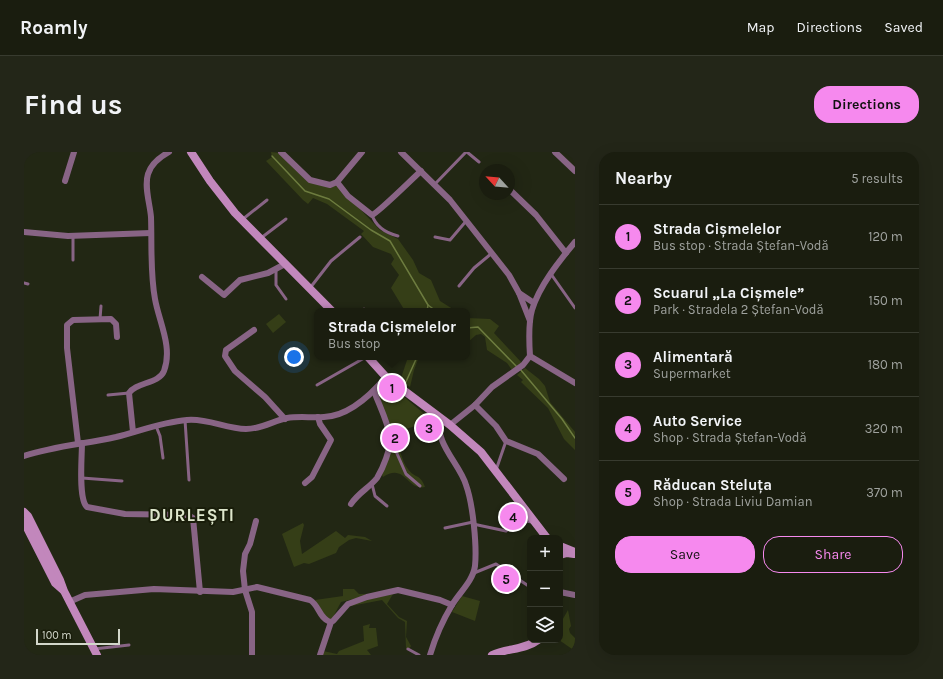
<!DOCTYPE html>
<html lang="en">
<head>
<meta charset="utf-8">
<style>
	:root { --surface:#1a1d0f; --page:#232618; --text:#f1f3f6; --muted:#9fa29e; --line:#383b2f; --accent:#f689ee }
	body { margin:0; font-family:Karla,sans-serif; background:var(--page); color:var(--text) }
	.controls { position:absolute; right:12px; bottom:12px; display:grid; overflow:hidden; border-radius:8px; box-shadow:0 4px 16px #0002 }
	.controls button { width:36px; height:36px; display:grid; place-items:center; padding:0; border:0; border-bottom:1px solid var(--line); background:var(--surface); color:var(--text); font:20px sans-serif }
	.compass { position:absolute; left:455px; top:12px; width:36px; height:36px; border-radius:50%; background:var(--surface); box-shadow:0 4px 16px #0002; rotate:296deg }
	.scale { position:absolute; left:12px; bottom:10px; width:84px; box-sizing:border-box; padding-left:4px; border:2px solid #d3d7cb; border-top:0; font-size:11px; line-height:14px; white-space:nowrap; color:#d3d7cb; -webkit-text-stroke:3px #191d0a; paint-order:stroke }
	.you { position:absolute; left:270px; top:205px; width:14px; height:14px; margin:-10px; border:3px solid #fff; border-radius:50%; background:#1a73e8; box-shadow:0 0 0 6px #1a73e833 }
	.badge { display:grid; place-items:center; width:26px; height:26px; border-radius:50%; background:var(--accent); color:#111; font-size:13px; font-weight:700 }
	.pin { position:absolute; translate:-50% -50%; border:2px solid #fff; box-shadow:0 1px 4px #0006 }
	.popup { position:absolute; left:290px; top:156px; width:156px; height:52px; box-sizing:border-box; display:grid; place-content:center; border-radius:8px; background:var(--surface); filter:drop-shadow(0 1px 3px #0005); font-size:13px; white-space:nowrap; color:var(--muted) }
	.popup b { font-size:15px; color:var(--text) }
	.popup::after { content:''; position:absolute; left:50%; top:100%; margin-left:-8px; border:8px solid transparent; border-top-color:var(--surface) }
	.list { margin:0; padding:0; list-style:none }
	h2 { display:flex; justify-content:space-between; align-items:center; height:52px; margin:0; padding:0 16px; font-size:17px }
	h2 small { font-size:13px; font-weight:400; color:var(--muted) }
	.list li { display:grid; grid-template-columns:26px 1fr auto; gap:12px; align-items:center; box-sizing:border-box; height:64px; padding:0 16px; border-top:1px solid var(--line) }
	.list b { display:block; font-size:15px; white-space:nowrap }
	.list p { margin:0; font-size:13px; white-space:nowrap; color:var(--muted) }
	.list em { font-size:13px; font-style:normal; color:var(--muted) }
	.actions { display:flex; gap:8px; padding:12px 16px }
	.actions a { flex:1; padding:9px 0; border:1px solid var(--accent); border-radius:16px; text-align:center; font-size:14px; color:var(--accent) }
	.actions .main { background:var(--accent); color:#111 }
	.icon { flex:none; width:22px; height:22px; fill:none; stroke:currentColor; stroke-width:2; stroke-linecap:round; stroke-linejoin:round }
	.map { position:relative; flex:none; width:551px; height:503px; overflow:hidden; border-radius:16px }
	header { display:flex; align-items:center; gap:24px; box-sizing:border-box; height:56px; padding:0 20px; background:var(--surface); border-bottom:1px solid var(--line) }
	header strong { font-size:19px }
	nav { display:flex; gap:22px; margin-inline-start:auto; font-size:14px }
	.intro { display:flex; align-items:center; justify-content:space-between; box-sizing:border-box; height:96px; padding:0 24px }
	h1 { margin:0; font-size:28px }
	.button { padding:10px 18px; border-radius:16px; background:var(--accent); color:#111; font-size:14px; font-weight:700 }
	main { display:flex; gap:24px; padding:0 24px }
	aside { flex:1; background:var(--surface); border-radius:16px; box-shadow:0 4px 16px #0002 }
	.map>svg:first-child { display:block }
	.green { fill:#353e17 }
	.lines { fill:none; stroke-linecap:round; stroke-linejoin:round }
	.stream { stroke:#6d7c3f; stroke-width:1.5 }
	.lane { stroke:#886485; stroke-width:3 }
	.street { stroke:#886485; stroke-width:6 }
	.secondary { stroke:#c287bc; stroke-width:8 }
	.labels { text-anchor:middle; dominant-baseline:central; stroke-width:4; stroke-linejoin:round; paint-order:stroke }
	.district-label { font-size:17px; font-weight:bold; letter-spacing:1px; fill:#dee6cc; stroke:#191d0a }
</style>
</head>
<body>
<header>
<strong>Roamly</strong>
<nav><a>Map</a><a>Directions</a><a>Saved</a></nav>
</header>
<div class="intro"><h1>Find us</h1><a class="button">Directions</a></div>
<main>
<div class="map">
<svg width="551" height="503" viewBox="0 0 551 503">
	<rect width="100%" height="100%" fill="#222714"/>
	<!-- green -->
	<g class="green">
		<path d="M247 0 256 1 282 27 313 33 356 78 374 87 389 108 395 121 407 128 416 149 432 159H381L367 136 375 123 367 112 370 107 367 102 349 95 337 82 340 79 303 52 289 46 284 52 279 48 242 9 248 5Z"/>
		<path d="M255 162 262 170 249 181 242 172Z"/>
		<path d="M443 166 466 167 475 174 470 181 498 211 488 218 483 211 463 198 461 185 457 182 452 183 443 191Z"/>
		<path d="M384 205H395L390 218 386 235 376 229Z"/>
		<path d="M501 216 515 227 521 234 526 250 551 280V298L540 287 524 256 497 230 499 228 493 223Z"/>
		<path d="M359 234 379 244 411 271 410 276 402 272 401 274 395 273 375 279 374 283C374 293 378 310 384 317 391 327 396 321 401 335 383 339 381 310 359 325L358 323 367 291 354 242Z"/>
		<path d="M279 371 280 373 276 389 278 402 312 379 321 386 324 383 341 385 348 389 332 386 325 388 315 395 312 401 285 412 280 411 270 415 258 382Z"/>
		<path d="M319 437H330L335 442H350L317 450 308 467 301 466 291 448 319 444Z"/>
		<path d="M369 442 363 452 375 465 383 469 382 485 387 494 385 497H382L381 470 374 466 358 448 327 454 331 450Z"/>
		<path d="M438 444 456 449 451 469 428 460Z"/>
		<path d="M544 458 547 474 545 477 546 481 551 486V499L535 488 536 472Z"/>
		<path d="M346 472 345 476H352L354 494 343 498 347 503H298L299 499 313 502 315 499 340 489 339 474Z"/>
	</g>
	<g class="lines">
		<!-- stream -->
		<g class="stream">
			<path d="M248 4 281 39 305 47 347 78 366 89 404 153 412 159"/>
			<path d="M403 159 404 153"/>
			<path d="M443 176 454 175 493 215"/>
			<path d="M496 217 538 267 551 286"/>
			<path d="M381 232 393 205"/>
			<path d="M375 244 376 242"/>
		</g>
		<!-- lane -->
		<g class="lane">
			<path d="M443 0 455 10"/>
			<path d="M411 32 442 0"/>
			<path d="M348 63C352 75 362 81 374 84"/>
			<path d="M219 67 243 48"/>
			<path d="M411 85 426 88 443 68"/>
			<path d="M237 86 262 67"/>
			<path d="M49 108V84"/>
			<path d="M252 117V133L262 147"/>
			<path d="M527 122 551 156"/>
			<path d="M0 131 4 132"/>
			<path d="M435 134 450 116 468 101"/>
			<path d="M286 136 307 109 336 85"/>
			<path d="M338 159 340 157"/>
			<path d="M76 167 77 154"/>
			<path d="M293 233 342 205"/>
			<path d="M84 243 105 241"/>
			<path d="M161 268 165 328"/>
			<path d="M132 274 136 284 139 306"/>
			<path d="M367 288 382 322 396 334"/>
			<path d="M472 318 482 289"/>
			<path d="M58 326 98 329"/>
			<path d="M348 332 351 344 363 354"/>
			<path d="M449 372 482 379 495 368 508 370"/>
			<path d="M421 376 449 370"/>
			<path d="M450 421 472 412 506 435"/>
			<path d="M70 497 105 493"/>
			<path d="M384 497 395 503"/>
		</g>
		<!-- street -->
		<g class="street">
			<path d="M257 0 286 28 306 33 313 30 338 0"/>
			<path d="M377 0 426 48 485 123 495 141 506 169"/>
			<path d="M531 0 551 19"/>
			<path d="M41 29 50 0"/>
			<path d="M313 30 324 44 348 63C354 61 389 26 397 19"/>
			<path d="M485 37 512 63 542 101"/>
			<path d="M0 80 44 84 127 81"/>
			<path d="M178 125 200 143 216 128 244 121 261 112"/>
			<path d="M495 141 510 151"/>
			<path d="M230 178 202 198 201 204 211 219 241 245 261 267"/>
			<path d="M506 204C505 189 504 172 508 158 515 134 536 108 551 90"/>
			<path d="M506 204 551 231"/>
			<path d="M451 253 472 274 482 289 514 302 540 327"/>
			<path d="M426 273 451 253 468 235 499 213 506 204"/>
			<path d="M109 280 105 241C112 230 135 232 140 219 149 195 135 170 131 147 126 120 128 93 127 65 126 52 120 35 124 22 127 12 136 5 145 0"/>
			<path d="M54 291 43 196V173L49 168 87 167 92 172 93 185"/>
			<path d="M58 291C58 304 54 347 63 355L101 362 164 363 169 366 176 440"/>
			<path d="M0 304C30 294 61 292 92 285 116 279 138 270 163 268 184 266 202 277 222 277 238 277 249 269 263 266 275 264 288 266 300 265 325 264 346 244 362 225"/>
			<path d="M281 331 288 325 307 288 296 272 294 265"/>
			<path d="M327 352C334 341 345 336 353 326 359 316 367 297 366 285 364 270 355 253 350 239"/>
			<path d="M536 440 551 443"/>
			<path d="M45 450 61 443 130 437 209 440 233 435 286 448C295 453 295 466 306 470L309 469 324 452 343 445 374 438 416 448 428 453"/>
			<path d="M228 503V460L221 438 219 419 221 402 226 392 232 369"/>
			<path d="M296 503 307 470"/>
			<path d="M406 503C411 486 419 468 428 453 435 441 449 429 451 414 453 394 449 352 442 333 436 312 409 290 417 267"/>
		</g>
		<!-- secondary -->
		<g class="secondary">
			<path d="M167 0 186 29 211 61 308 159"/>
			<path d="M344 205 362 225 426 273 457 300 523 386"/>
			<path d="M0 360 4 364 36 428 40 439 73 503"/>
			<path d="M0 370 31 431 39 438"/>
			<path d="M536 394 551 400"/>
			<path d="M536 403 543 401 550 402"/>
			<path d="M468 503C483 496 501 498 514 488"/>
		</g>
	</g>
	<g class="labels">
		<!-- district labels -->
		<g class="district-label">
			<text x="168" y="363">DURLEȘTI</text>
		</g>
	</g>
</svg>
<div class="controls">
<button>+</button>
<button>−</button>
<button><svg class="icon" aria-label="layers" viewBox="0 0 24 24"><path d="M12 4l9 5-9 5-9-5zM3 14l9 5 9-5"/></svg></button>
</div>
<svg class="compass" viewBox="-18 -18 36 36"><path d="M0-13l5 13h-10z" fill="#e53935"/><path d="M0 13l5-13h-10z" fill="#9fa29e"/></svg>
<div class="scale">100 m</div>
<div class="you"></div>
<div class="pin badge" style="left:368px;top:236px">1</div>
<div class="popup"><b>Strada Cișmelelor</b>Bus stop</div>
<div class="pin badge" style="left:371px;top:286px">2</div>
<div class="pin badge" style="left:405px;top:276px">3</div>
<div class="pin badge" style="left:489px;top:365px">4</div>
<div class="pin badge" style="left:482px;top:427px">5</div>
</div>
<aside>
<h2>Nearby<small>5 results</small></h2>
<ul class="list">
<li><span class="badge">1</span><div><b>Strada Cișmelelor</b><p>Bus stop · Strada Ștefan-Vodă</p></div><em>120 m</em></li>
<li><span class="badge">2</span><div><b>Scuarul „La Cișmele”</b><p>Park · Stradela 2 Ștefan-Vodă</p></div><em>150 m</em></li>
<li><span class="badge">3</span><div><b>Alimentară</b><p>Supermarket</p></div><em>180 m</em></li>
<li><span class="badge">4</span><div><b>Auto Service</b><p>Shop · Strada Ștefan-Vodă</p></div><em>320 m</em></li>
<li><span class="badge">5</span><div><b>Răducan Steluța</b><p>Shop · Strada Liviu Damian</p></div><em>370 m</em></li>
</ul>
<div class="actions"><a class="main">Save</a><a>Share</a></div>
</aside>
</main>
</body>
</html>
